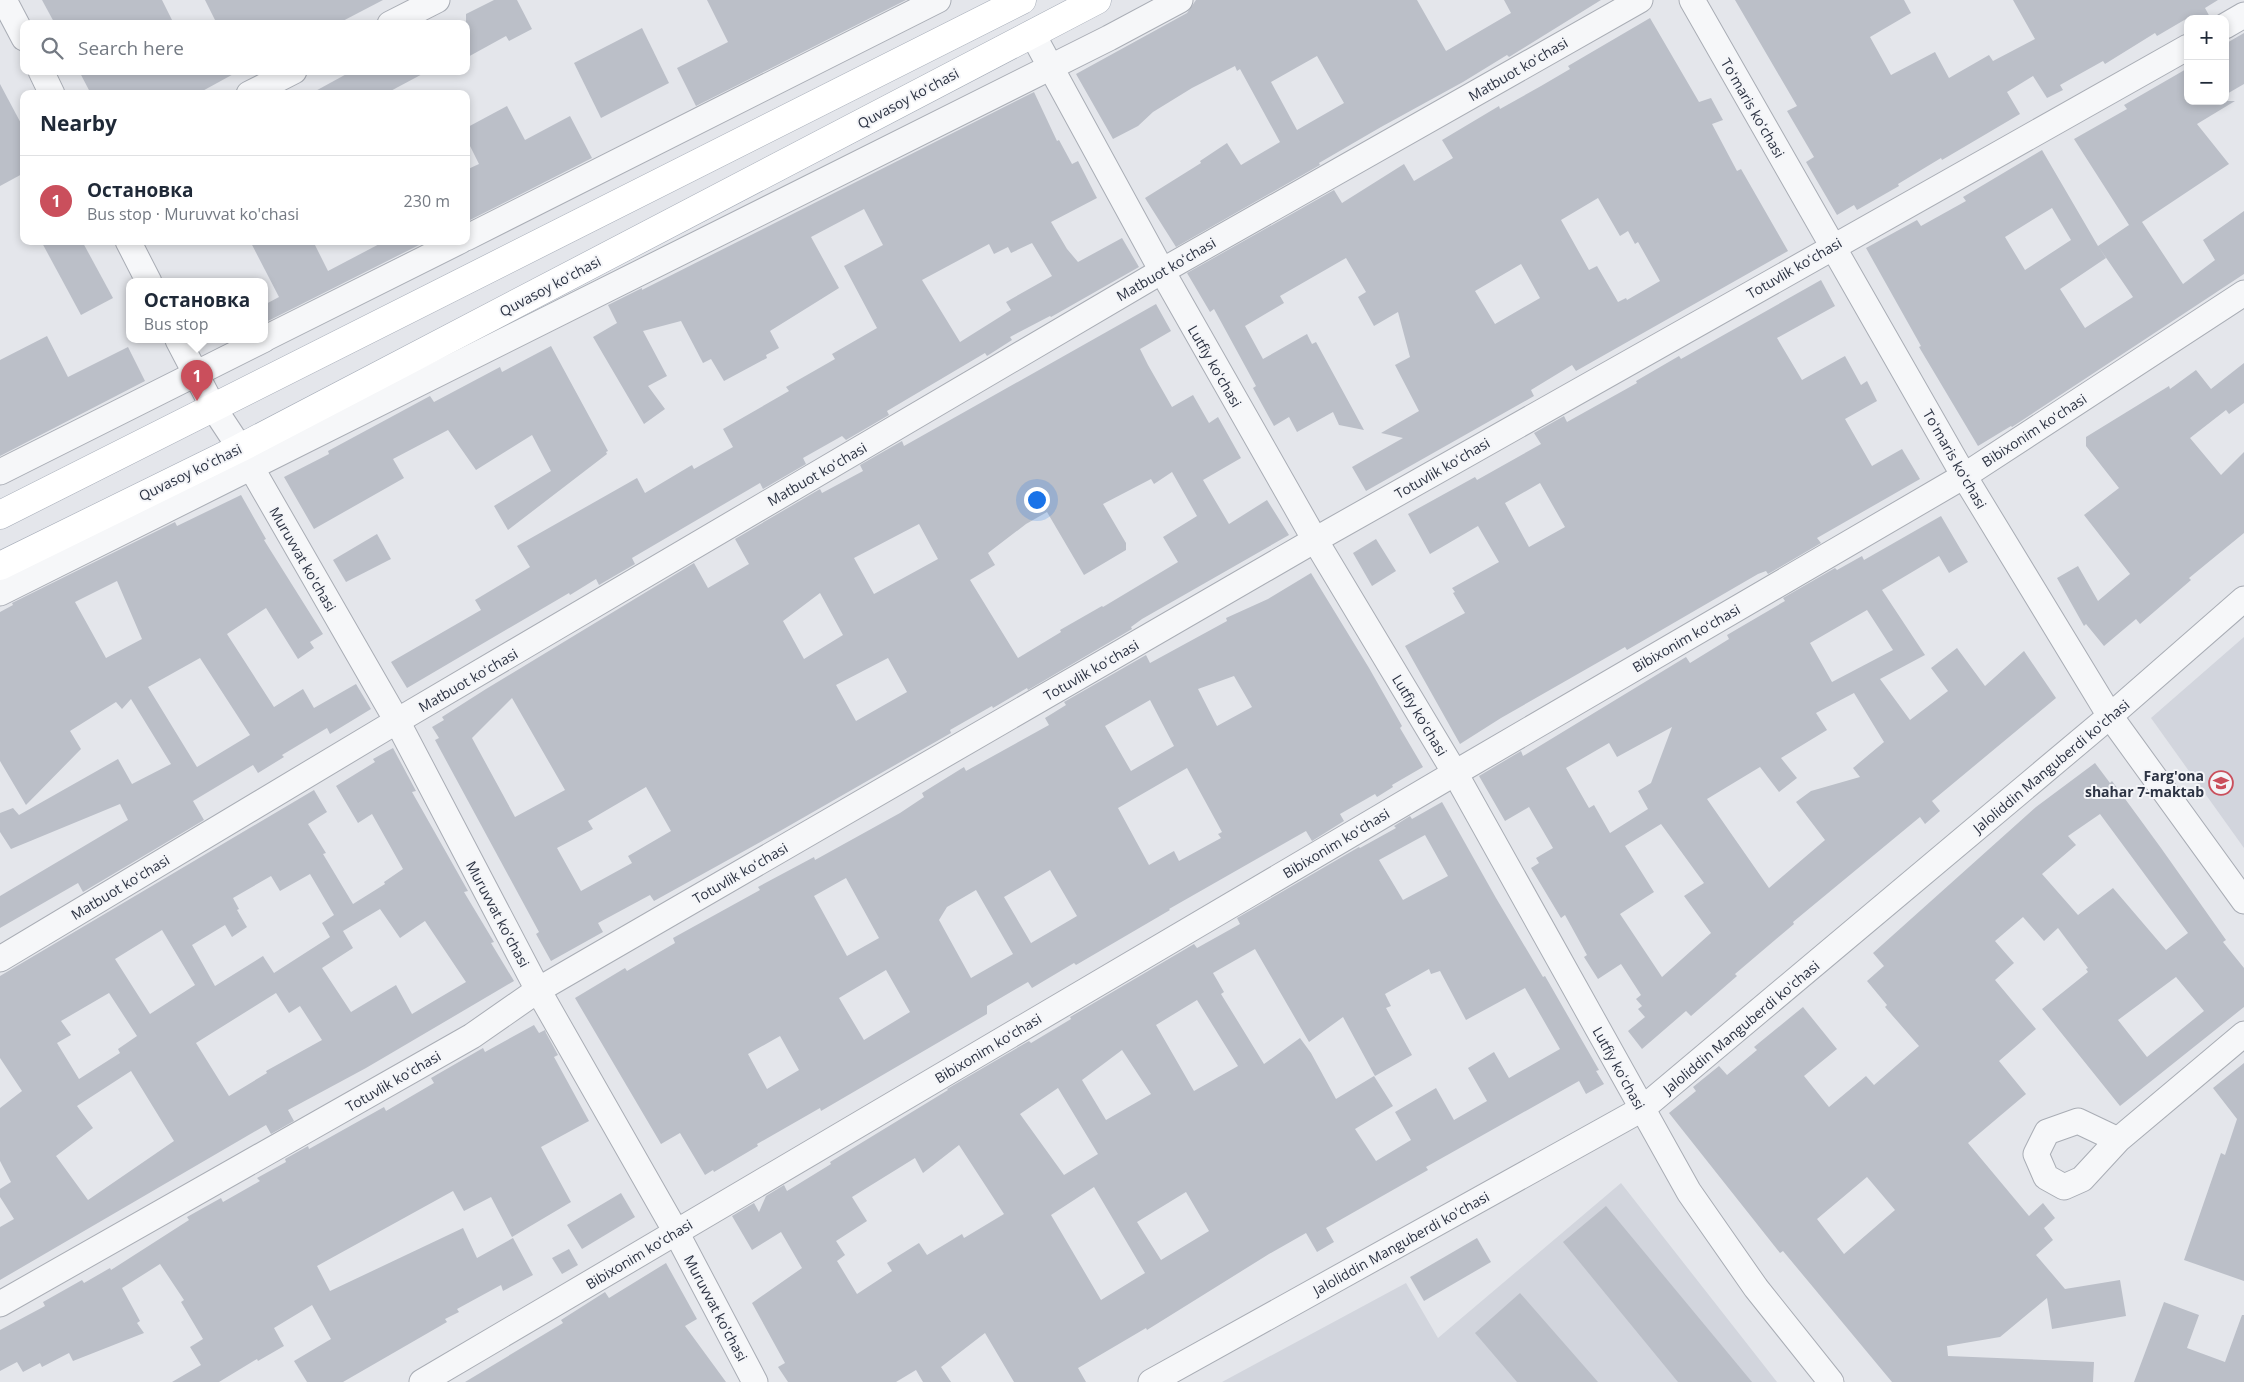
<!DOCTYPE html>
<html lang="en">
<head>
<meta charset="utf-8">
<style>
	:root { --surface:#fff; --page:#f2f2f3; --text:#1f2937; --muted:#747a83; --line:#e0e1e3; --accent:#ca4f5c }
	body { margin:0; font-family:"Open Sans",sans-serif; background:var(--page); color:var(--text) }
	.controls { position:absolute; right:15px; top:15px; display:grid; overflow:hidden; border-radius:10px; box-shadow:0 2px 8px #0003 }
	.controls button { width:45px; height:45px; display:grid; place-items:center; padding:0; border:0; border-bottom:1px solid var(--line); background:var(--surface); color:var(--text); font:25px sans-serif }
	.you { position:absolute; left:1036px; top:499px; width:18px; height:18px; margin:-12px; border:4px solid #fff; border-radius:50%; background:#1a73e8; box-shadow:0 0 0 8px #1a73e833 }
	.badge { display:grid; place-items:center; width:32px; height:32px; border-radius:50%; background:var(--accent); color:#fff; font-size:16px; font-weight:700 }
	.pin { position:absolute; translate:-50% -41px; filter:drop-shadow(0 1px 2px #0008) }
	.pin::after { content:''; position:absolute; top:26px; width:18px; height:15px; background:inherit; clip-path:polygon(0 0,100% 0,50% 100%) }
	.popup { position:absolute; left:126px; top:278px; width:142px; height:65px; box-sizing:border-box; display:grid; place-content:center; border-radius:10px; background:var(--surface); filter:drop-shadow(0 1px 4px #0005); font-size:16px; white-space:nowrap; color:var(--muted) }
	.popup b { font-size:19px; color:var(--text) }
	.popup::after { content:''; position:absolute; left:50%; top:100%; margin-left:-10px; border:10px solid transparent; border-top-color:var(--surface) }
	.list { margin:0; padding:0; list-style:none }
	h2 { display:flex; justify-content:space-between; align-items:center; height:65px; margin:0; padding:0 20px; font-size:21px }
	h2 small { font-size:16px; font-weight:400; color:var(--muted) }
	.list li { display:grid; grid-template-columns:32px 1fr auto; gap:15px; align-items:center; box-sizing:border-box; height:90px; padding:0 20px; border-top:1px solid var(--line) }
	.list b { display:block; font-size:19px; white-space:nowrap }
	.list p { margin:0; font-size:16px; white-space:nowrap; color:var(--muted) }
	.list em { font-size:16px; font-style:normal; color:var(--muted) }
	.icon { flex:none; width:28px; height:28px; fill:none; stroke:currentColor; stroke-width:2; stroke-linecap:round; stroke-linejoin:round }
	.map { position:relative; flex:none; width:2244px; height:1382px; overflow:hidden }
	.search { position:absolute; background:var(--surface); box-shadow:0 2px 8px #0003; left:20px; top:20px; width:450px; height:55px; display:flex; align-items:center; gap:12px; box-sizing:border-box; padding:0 18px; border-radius:10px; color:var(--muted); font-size:19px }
	.panel { position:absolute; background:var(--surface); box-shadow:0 2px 8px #0003; left:20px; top:90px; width:450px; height:155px; border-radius:10px }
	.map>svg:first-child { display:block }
	.built { fill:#d2d5dd }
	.building { fill:#bbbfc8; fill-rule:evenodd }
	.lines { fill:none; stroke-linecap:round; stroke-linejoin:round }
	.minor-casing { stroke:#a9adb5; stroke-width:27 }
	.major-casing { stroke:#a3aab6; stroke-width:29 }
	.minor { stroke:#f6f7f9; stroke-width:25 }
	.major { stroke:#fff; stroke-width:28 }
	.labels { text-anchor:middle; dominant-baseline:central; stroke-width:4; stroke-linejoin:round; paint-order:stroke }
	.street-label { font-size:14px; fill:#2c3343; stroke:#f4f5f8 }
	.poi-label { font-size:14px; font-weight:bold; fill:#2c3343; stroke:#f4f5f8; text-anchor:end }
</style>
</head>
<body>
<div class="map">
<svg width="2244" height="1382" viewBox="0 0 2244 1382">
	<rect width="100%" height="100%" fill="#e4e6eb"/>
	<!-- built -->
	<g class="built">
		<path d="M2244 637V848L2151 718Z"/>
		<path d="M1621 1183 1777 1382H1222L1406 1283 1438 1338Z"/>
	</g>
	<!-- building -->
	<g class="building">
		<path d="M42 0H162L174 24H55Z"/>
		<path d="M205 0H383L337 24H217Z"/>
		<path d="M494 0H517L532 29 509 41 506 36 466 58V14Z"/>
		<path d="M707 0H906L696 106 677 68 728 42Z"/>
		<path d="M1196 0H1417L1446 51 1511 13 1504 0H1601L1509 57 1507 55 1463 82 1381 127 1319 163 1320 165 1176 247 1145 198 1201 163 1200 161 1227 143 1241 165 1280 142 1240 69 1237 71 1235 66 1192 88 1153 112 1138 126 1113 139 1076 74 1187 13ZM1317 56 1344 103 1297 130 1271 82Z"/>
		<path d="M1735 0H1904L1911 13 1870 37 1891 75 1935 52 1949 78 1989 55 1993 61 2035 39 2013 0H2218L2205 8 2211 19H2186L2157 36 2155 33 2105 64 2103 61 2060 85 2063 90 2047 98 2033 76 2007 92 2020 114 1942 160 1941 158 1898 184 1899 186 1857 210 1854 205 1837 215 1806 162 1814 157 1787 111 1797 106Z"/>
		<path d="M1650 18 1699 102 1711 98 1723 120 1712 124 1737 171 1741 169 1788 251 1576 371 1572 365 1531 390 1534 396 1366 491 1352 467 1403 438 1381 433 1419 411 1395 365 1410 357 1398 312 1374 326 1358 297 1366 292 1346 258 1280 296 1284 303 1245 326 1263 359 1307 334 1312 344 1316 342 1364 430 1339 425 1333 412 1297 432 1289 417 1274 426 1253 388 1256 386 1214 309 1210 312 1187 273 1334 190 1342 203 1404 164 1414 181 1453 158 1442 140 1499 106 1500 109 1541 86 1570 69 1568 66ZM1598 198 1620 236 1628 231 1635 244 1638 242 1660 281 1627 300 1626 298 1618 302 1597 266 1589 270 1561 220ZM1521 264 1540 298 1495 324 1475 291Z"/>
		<path d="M642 28 669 83 601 118 574 63Z"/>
		<path d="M2244 33V84L2225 95V44Z"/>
		<path d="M2188 68V101H2235L2197 124 2229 164 2142 222 2183 284 2215 260 2203 240 2244 211V274L2012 427 2011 426 1978 446 1919 347 1921 346 1866 248 1917 220 1921 226 1966 201 1963 197 2042 150 2098 246 2129 225 2074 139 2127 109 2124 105ZM2052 208 2071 240 2025 270 2005 237ZM2098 246 2133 297 2085 328 2060 289 2106 258Z"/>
		<path d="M79 71H239L197 94H91Z"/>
		<path d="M352 71H428L385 94H310Z"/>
		<path d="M0 84 24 129V173L0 186Z"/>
		<path d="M1034 92 1057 141 1059 140 1072 164 1078 161 1097 198 1051 222 1067 249 1078 262 1122 238 1139 267 1051 317 1050 316 1010 337 1012 340 987 356 985 353 887 411 889 415 846 440 842 436 803 458 806 464 763 489 760 483 632 558 635 564 599 585 596 579 570 595 569 593 407 688 391 662 481 610 475 600 530 567 517 546 637 478 645 493 692 465 694 469 733 447 723 429 789 391 786 387 835 359 832 354 877 328 844 266 883 245 864 209 811 237 839 288 770 331 779 348 766 355 767 358 724 381 711 359 703 363 681 321 643 331 667 376 648 386 665 409 644 424 593 337 617 323 608 305 642 288V290ZM1032 243 1052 276 1006 302 1011 310 960 342 922 280 989 244 994 254 1008 247 1011 253Z"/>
		<path d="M507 106 525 140 570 116 592 158 466 222V170L479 164 466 138V128Z"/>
		<path d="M41 241H82L113 298 81 315Z"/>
		<path d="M250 241H313L328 271 385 241H427L264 323V305L279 297Z"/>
		<path d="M1821 280 1835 306 1777 338 1802 380 1845 356 1861 385 1867 381 1877 401 1845 419 1872 466 1902 449 1920 479 1817 538 1821 543 1768 574 1766 571 1758 574 1627 650 1625 647 1501 718 1460 744 1405 646 1465 613 1453 593 1455 592 1452 588 1499 562 1478 526 1430 554 1408 514 1475 477 1477 480 1541 444 1534 433 1564 416 1567 422 1637 383 1636 381 1679 356 1681 359ZM1540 483 1565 527 1529 547 1505 503Z"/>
		<path d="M1156 304 1171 331 1140 349 1148 365 1172 407 1193 395 1209 423 1218 417 1241 458 1203 480 1229 524 1267 500 1289 535 1142 619 1131 627 1132 629 1028 690 1027 688 993 708 992 706 950 730 951 733 780 831 654 901 650 895 598 923 603 932 551 961 536 934 539 932 435 740 439 738 432 727 444 720 442 717 486 689 694 563 708 588 749 564 735 539 820 489 822 493 863 471 860 465 902 441 904 446ZM1172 472 1197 516 1163 537 1178 562 1103 607 1102 606 1060 630 1061 632 1018 658 970 580 995 565 988 553 1026 524 1047 512 1084 575 1126 550V543L1103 504 1151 479 1154 484ZM919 524 938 559 874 594 854 558ZM820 593 843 635 804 659 783 621ZM888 658 907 692 856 721 836 685ZM512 698 565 790 515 817 472 738ZM646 787 671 831 628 856 632 863 581 891 557 848 593 829 588 821Z"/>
		<path d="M47 336 68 377 128 347 145 381 0 456V360Z"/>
		<path d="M551 346 608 451 606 452 607 454 508 530 494 506 551 471 532 435 476 470 448 430 393 459 404 478 314 529 284 477 329 454 328 451 430 396 434 402 500 367 502 372Z"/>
		<path d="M2244 363V403L2229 414 2226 410 2190 438 2221 475 2244 452V533L2189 578 2191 580 2140 624 2136 619 2104 646 2086 624 2084 626 2057 578 2078 566 2098 601 2130 574 2084 515 2119 488 2086 446V437L2169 386 2170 389 2196 370 2211 389Z"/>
		<path d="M241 495 266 539 264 540 323 634 310 642 314 648 298 659 266 608 227 634 274 707 303 689 314 708 356 684 371 709 330 734 327 728 282 755 284 757 258 773 253 765 193 801 204 820 83 892 78 883 0 928V896L128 820 120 804 11 849 0 832V813L13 808 19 815 118 759 132 784 171 764 131 699 122 709 116 702 70 731 81 749 26 805 0 761V612L13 605 12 603 175 522 177 526ZM117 581 142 639 106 658 75 602ZM200 658 250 735 197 767 148 687Z"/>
		<path d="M1941 516 1968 562 1949 573 1939 556 1882 590 1925 655 1880 679 1910 720 1948 691 1931 668 1957 648 1985 686 2024 651 2056 698 1932 801 1940 811 1925 824 1920 817 1793 922 1794 924 1735 974 1737 976 1691 1016 1686 1011 1642 1049 1628 1031 1645 1017 1638 1009 1642 1006 1636 999 1641 995 1621 964 1598 979 1584 957 1587 955 1565 915 1561 918 1531 868 1539 863 1536 858 1553 848 1529 807 1505 821 1479 776 1521 751 1523 756 1686 657 1690 663 1729 639 1727 635 1785 601 1783 598 1835 568 1837 570 1862 556 1864 560ZM1867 610 1893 650 1832 682 1810 643ZM1854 693 1884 742 1853 768 1860 777 1811 791 1796 802 1825 840 1769 888 1707 799 1760 767 1779 792 1797 778 1781 758 1827 730 1816 713ZM1672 727 1651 783 1638 791 1648 809 1610 833 1594 805 1589 808 1566 768 1609 743 1617 757ZM1661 824 1704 883 1684 896 1711 933 1662 977 1620 914 1654 892 1625 846Z"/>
		<path d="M377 534 391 559 346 582 333 560Z"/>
		<path d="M1376 539 1396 571 1372 586 1353 553Z"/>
		<path d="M1311 573 1369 668 1402 726 1400 728 1423 767 1392 785 1393 787 1377 797 1375 794 1340 814 1344 821 1312 841 1306 831 1169 909 1170 910 1076 965 1074 963 1032 988 1028 982 987 1006V1014L821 1111 820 1108 757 1144 758 1146 714 1172 713 1170 705 1175 680 1133 661 1144 575 998 625 968 627 971 675 943 673 938 760 890 758 887 814 857 815 860 900 813 924 797 922 793 964 767 966 771 1049 725 1045 718 1066 705 1064 702 1146 655 1150 663 1227 621 1226 618 1268 599ZM1234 676 1252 707 1217 726 1198 689ZM1150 700 1174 746 1131 771 1105 726ZM1187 768 1222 832 1218 834 1221 838 1179 861 1174 851 1149 865 1118 808ZM1050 870 1077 916 1031 943 1004 897ZM846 878 879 938 847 956 814 896ZM976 890 1013 954 971 978 939 920 947 907ZM886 970 910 1012 864 1040 839 998ZM780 1036 799 1070 767 1089 748 1054Z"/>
		<path d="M393 748 416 791 412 792 468 891 464 892 494 942 491 943 514 981 366 1068 288 1110 294 1121 271 1134 266 1125 0 1280V1227L14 1219 0 1197V1189L11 1182 0 1161V1108L22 1091 0 1058V976L314 790 327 812 308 824 326 853 323 854 353 904 385 884 384 882 403 869 372 814 358 823 336 786 375 762 373 759ZM310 874 334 915 322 923 330 937 274 973 263 956 215 986 192 945 225 925 232 937 247 927 237 910 239 909 233 898 271 876 280 891ZM380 909 400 938 425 921 466 982 412 1014 396 985 351 1012 322 968 353 948 343 931ZM162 930 195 985 150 1014 115 959ZM109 993 137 1036 118 1049 120 1053 79 1079 57 1043 71 1035 61 1021ZM276 993 289 1013 300 1006 322 1040 266 1071 267 1073 229 1096 196 1043ZM131 1071 174 1141 88 1200 56 1156 93 1128 77 1106Z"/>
		<path d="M2095 763 2110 783 2112 781 2161 848 2226 940 2223 942 2244 968V1007L2120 1106 2042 1009 2088 972 2086 969 2088 968 2058 928 2044 941 2023 917 1995 941 2014 963 1995 980 2036 1029 1999 1061 2026 1094 1968 1143 2029 1216 2043 1203 2055 1218 2044 1228 2053 1240 2036 1255 2065 1289 2120 1280 2126 1316 2052 1329 2047 1298 2000 1337 1947 1346 1948 1356 2094 1362 2093 1382H1892L1783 1251 1780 1253 1669 1113 1696 1091 1693 1087 1719 1066 1727 1075 1757 1050 1754 1047 1803 1007 1837 1049 1804 1076 1829 1107 1866 1076 1874 1085 1919 1046 1885 1007 1887 1005 1867 981 1884 966 1873 953 2036 807ZM2100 814 2188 933 2166 950 2113 888 2078 915 2042 874 2076 845 2068 836ZM2176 977 2204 1011 2147 1057 2118 1020ZM1867 1177 1895 1210 1844 1254 1817 1219Z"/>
		<path d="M1442 802 1496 898 1543 977 1545 976 1599 1070 1596 1071 1604 1084 1586 1094 1579 1081 1426 1167 1428 1170 1326 1228 1334 1242 1317 1252 1306 1233 1269 1254 1147 1330 1146 1328 1078 1368 1086 1382H1014L985 1333 941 1367 951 1382H923L916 1370 896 1382H788L778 1367 785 1363 752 1303 802 1268 781 1232 752 1250 732 1216 754 1203 759 1212 766 1196 784 1185 787 1191 831 1164 830 1162 948 1090 947 1089 1029 1041 1031 1043 1071 1019 1070 1017 1194 944 1197 948 1240 924 1237 918 1359 847 1360 848 1396 828 1394 826 1410 816 1412 819ZM1425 835 1448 876 1403 900 1379 860ZM1255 949 1309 1042 1343 1017 1375 1076 1412 1055 1386 1008 1391 1006 1385 994 1429 969 1431 974 1440 971 1466 1020 1525 988 1560 1049 1509 1078 1494 1052 1468 1068 1487 1101 1454 1120 1436 1088 1395 1112 1411 1140 1376 1161 1355 1129 1393 1106 1374 1076 1336 1099 1311 1053 1300 1038 1264 1064 1221 994 1224 992 1213 973ZM1197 1000 1238 1066 1194 1091 1156 1025ZM1122 1050 1151 1094 1106 1120 1082 1080ZM1058 1088 1098 1154 1064 1175 1020 1114ZM959 1145 1004 1214 964 1238 962 1234 927 1255 919 1243 887 1263 892 1271 857 1294 837 1261 845 1255 836 1241 867 1221 852 1197 915 1158 923 1173ZM1094 1187 1145 1273 1101 1300 1051 1215ZM1186 1192 1209 1231 1161 1260 1137 1222Z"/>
		<path d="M534 1025 539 1033 545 1030 546 1033 558 1055 554 1057 589 1121 541 1147 571 1202 512 1237 491 1197 464 1211 453 1191 317 1266 330 1291 463 1228 477 1258 513 1238 533 1275 503 1291 501 1285 457 1309 459 1312 445 1319 447 1322 343 1382H307L294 1361 331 1339 312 1305 274 1328 284 1346 258 1361 257 1359 219 1382H172L201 1365 190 1347 203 1339 181 1302 184 1300 160 1264 122 1288 140 1321 137 1323 144 1333 73 1361 69 1353 42 1367 40 1363 23 1372 17 1362 0 1371V1330L45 1306 43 1302 82 1280 84 1283 110 1268 111 1270 189 1220 187 1217 221 1198 223 1202 260 1181 257 1178 286 1162 285 1159 308 1146 309 1149 384 1107 386 1111 434 1083 431 1078 483 1048 485 1052Z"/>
		<path d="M2244 1063V1281L2184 1260 2221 1153 2225 1155 2237 1119 2213 1088Z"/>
		<path d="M621 1193 635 1217 582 1249 567 1225Z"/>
		<path d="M1606 1206 1752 1382H1678L1563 1242Z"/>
		<path d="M1477 1238 1491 1262 1424 1301 1410 1277Z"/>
		<path d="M569 1249 578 1265 562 1274 552 1258Z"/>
		<path d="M666 1263 697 1319 685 1326 726 1382H465L563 1323 561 1320 605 1292 609 1298Z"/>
		<path d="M1520 1293 1598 1382H1517L1475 1333Z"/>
		<path d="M2164 1302 2199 1315 2187 1348 2225 1362 2242 1315H2244V1382H2134Z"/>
	</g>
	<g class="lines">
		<!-- minor casing -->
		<g class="minor-casing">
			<g id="minor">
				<path d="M4 0 24 38"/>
				<path d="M1692 0 1964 476 2110 716 2244 901"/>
				<path d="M390 24 437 0"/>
				<path d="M2225 26 2244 15"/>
				<path d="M1032 33 1162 271 1315 540 1455 773 1689 1192 1756 1288 1831 1382"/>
				<path d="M41 71 52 94"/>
				<path d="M249 94 294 71"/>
				<path d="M466 238 938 0"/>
				<path d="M128 241 149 282"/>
				<path d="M264 339 460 241"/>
				<path d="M178 340 213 407 240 448 397 721 538 990 676 1232 755 1382"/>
				<path d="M0 472 263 340"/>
				<path d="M0 593 1109 38 1180 0"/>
				<path d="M0 959 397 721 1162 271 1640 0"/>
				<path d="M2118 1140 2078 1121 2047 1132 2036 1154 2046 1177 2064 1187 2082 1179 2118 1140 2244 1034"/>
				<path d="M0 1304 472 1036 538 990 1315 540 2188 47"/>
				<path d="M422 1382 1455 773 1964 476 2244 293"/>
				<path d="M1151 1382 1642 1109 2110 716 2244 599"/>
			</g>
		</g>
		<!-- major casing -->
		<g class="major-casing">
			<g id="major">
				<path d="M0 515 1022 0"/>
				<path d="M0 566 240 448 1097 0"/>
			</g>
		</g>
		<!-- minor -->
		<use href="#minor" class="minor"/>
		<!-- major -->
		<use href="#major" class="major"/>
	</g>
	<!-- icons -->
	<defs>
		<g id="school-ring" transform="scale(1.25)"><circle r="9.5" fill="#f4f5f8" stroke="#ca4f5c" stroke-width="1.5"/><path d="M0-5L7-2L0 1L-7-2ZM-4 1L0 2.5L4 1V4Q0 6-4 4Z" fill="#ca4f5c"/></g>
	</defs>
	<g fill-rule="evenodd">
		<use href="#school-ring" x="2221" y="783"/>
	</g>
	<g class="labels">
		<!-- street labels -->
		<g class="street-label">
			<text transform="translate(1518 69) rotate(-30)">Matbuot koʻchasi</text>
			<text transform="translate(908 98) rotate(-28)">Quvasoy koʻchasi</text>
			<text transform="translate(1753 108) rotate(60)">Toʻmaris koʻchasi</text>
			<text transform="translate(1794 268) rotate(-30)">Totuvlik koʻchasi</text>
			<text transform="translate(1166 269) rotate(-30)">Matbuot koʻchasi</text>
			<text transform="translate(550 286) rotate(-28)">Quvasoy koʻchasi</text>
			<text transform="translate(1215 366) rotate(60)">Lutfiy koʻchasi</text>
			<text transform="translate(2034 430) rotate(-33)">Bibixonim koʻchasi</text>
			<text transform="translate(1955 459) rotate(60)">Toʻmaris koʻchasi</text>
			<text transform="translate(1442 468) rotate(-30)">Totuvlik koʻchasi</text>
			<text transform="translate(190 472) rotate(-26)">Quvasoy koʻchasi</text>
			<text transform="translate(817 474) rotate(-30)">Matbuot koʻchasi</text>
			<text transform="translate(303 559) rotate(60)">Muruvvat ko'chasi</text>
			<text transform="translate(1686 638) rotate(-30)">Bibixonim koʻchasi</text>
			<text transform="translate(1091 670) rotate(-30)">Totuvlik koʻchasi</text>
			<text transform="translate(468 680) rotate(-30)">Matbuot koʻchasi</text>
			<text transform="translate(1420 715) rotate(59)">Lutfiy koʻchasi</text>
			<text transform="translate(2051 766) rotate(-40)">Jaloliddin Manguberdi ko'chasi</text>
			<text transform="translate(1336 843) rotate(-31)">Bibixonim koʻchasi</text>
			<text transform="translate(740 873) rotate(-30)">Totuvlik koʻchasi</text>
			<text transform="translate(120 887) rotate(-31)">Matbuot koʻchasi</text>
			<text transform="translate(498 914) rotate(62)">Muruvvat ko'chasi</text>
			<text transform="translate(1741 1027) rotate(-40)">Jaloliddin Manguberdi ko'chasi</text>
			<text transform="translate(988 1048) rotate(-31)">Bibixonim koʻchasi</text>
			<text transform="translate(1619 1068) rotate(61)">Lutfiy koʻchasi</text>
			<text transform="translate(393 1081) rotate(-30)">Totuvlik koʻchasi</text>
			<text transform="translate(1401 1243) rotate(-29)">Jaloliddin Manguberdi ko'chasi</text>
			<text transform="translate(639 1254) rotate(-31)">Bibixonim koʻchasi</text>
			<text transform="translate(716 1308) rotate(62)">Muruvvat ko'chasi</text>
		</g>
		<!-- poi labels -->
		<g class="poi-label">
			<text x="2204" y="775">Farg'ona<tspan x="2204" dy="16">shahar 7-maktab</tspan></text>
		</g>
	</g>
</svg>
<div class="controls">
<button>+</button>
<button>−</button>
</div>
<div class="you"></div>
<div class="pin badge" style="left:197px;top:401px">1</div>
<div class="popup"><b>Остановка</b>Bus stop</div>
<div class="search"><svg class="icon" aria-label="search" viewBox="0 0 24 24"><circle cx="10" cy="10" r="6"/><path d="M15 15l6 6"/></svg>Search here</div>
<section class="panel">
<h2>Nearby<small></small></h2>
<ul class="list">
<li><span class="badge">1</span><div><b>Остановка</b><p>Bus stop · Muruvvat ko'chasi</p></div><em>230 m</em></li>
</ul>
</section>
</div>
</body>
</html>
